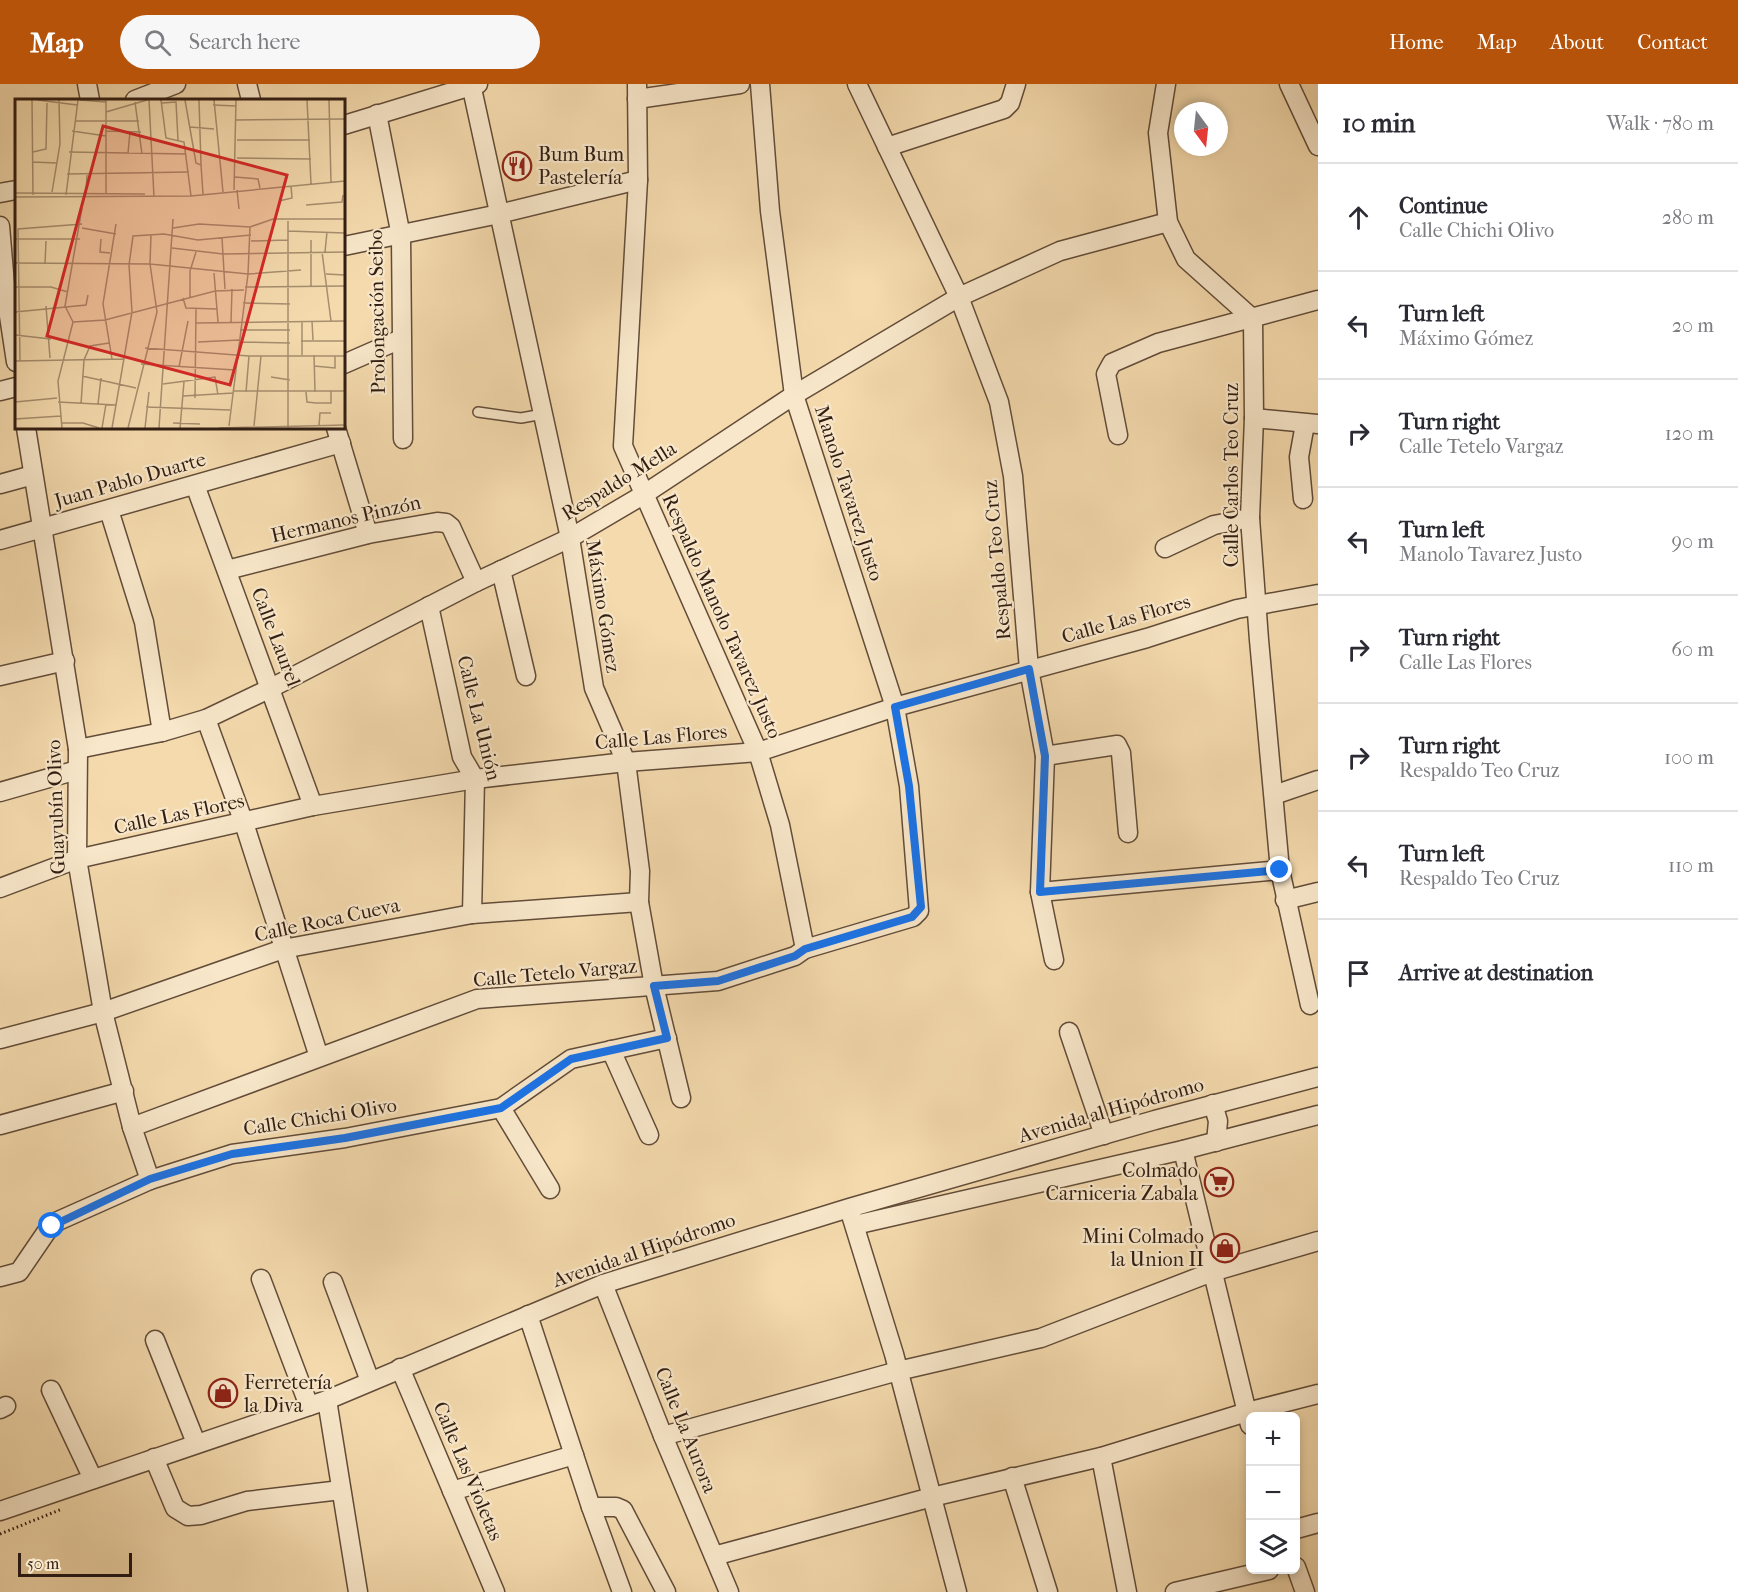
<!DOCTYPE html>
<html lang="en">
<head>
<meta charset="utf-8">
<style>
	:root { --surface:#fff; --page:#f7f7f7; --text:#2b2b33; --muted:#7c7c81; --line:#e1e1e2; --accent:#b45309 }
	body { margin:0; font-family:"IM FELL French Canon",serif; background:var(--page); color:var(--text) }
	.controls { position:absolute; right:18px; bottom:18px; display:grid; overflow:hidden; border-radius:9px; box-shadow:0 3px 9px #0003 }
	.controls button { width:54px; height:54px; display:grid; place-items:center; padding:0; border:0; border-bottom:2px solid var(--line); background:var(--surface); color:var(--text); font:30px sans-serif }
	.compass { position:absolute; left:1174px; top:18px; width:54px; height:54px; border-radius:50%; background:var(--surface); box-shadow:0 3px 9px #0003; rotate:165deg }
	.scale { position:absolute; left:18px; bottom:15px; width:114px; box-sizing:border-box; padding-left:6px; border:3px solid #311d12; border-top:0; font-size:16px; line-height:21px; white-space:nowrap; color:#311d12; -webkit-text-stroke:4px #f8e7ca; paint-order:stroke }
	.stop { position:absolute; width:18px; height:18px; margin:-14px; border:4px solid #1a73e8; border-radius:50%; background:#fff }
	.stop.end { background:#1a73e8; border-color:#fff; box-shadow:0 2px 6px #0008 }
	.list { margin:0; padding:0; list-style:none }
	h2 { display:flex; justify-content:space-between; align-items:center; height:78px; margin:0; padding:0 24px; font-size:26px }
	h2 small { font-size:20px; font-weight:400; color:var(--muted) }
	.list li { display:grid; grid-template-columns:39px 1fr auto; gap:18px; align-items:center; box-sizing:border-box; height:108px; padding:0 24px; border-top:2px solid var(--line) }
	.list b { display:block; font-size:22px; white-space:nowrap }
	.list p { margin:0; font-size:20px; white-space:nowrap; color:var(--muted) }
	.list em { font-size:20px; font-style:normal; color:var(--muted) }
	.icon { flex:none; width:33px; height:33px; fill:none; stroke:currentColor; stroke-width:2; stroke-linecap:round; stroke-linejoin:round }
	.map { position:relative; flex:none; width:1318px; height:1508px; overflow:hidden }
	header { display:flex; align-items:center; gap:36px; box-sizing:border-box; height:84px; padding:0 30px; background:var(--accent); color:#fff }
	header strong { font-size:28px }
	nav { display:flex; gap:33px; margin-inline-start:auto; font-size:21px }
	.search { width:420px; height:54px; background:var(--page); display:flex; align-items:center; gap:15px; box-sizing:border-box; padding:0 21px; border-radius:33px; color:var(--muted); font-size:22px }
	main { display:flex }
	aside { flex:1; background:var(--surface) }
	.map>svg:first-child { display:block }
	.lines { fill:none; stroke-linecap:round; stroke-linejoin:round }
	.service-casing { stroke:#624c39; stroke-width:12 }
	.minor-casing { stroke:#624c39; stroke-width:21 }
	.path { stroke:#311d12; stroke-width:3; stroke-dasharray:1.5 3; stroke-linecap:butt }
	.service { stroke:#f8e7ca; stroke-width:9 }
	.minor { stroke:#f8e7ca; stroke-width:18 }
	.route { stroke:#1a73e8; stroke-width:8 }
	.labels { text-anchor:middle; dominant-baseline:central; stroke-width:4.5; stroke-linejoin:round; paint-order:stroke }
	.poi-label { font-size:20px; fill:#311d12; stroke:#f8e7ca; text-anchor:start }
	.street-label { font-size:20px; fill:#311d12; stroke:#f8e7ca }
	.inset-road { fill:none; stroke:#a68e6f; stroke-width:1.5 }
	.view { fill:#d62828; fill-opacity:0.15; stroke:#d62828; stroke-width:3 }
	.inset-edge { fill:none; stroke:#311d12; stroke-width:3 }
</style>
</head>
<body>
<header>
<strong>Map</strong>
<div class="search"><svg class="icon" aria-label="search" viewBox="0 0 24 24"><circle cx="10" cy="10" r="6"/><path d="M15 15l6 6"/></svg>Search here</div>
<nav><a>Home</a><a>Map</a><a>About</a><a>Contact</a></nav>
</header>
<main>
<div class="map">
<svg width="1318" height="1508" viewBox="0 0 1318 1508">
	<rect width="100%" height="100%" fill="#f4daad"/>
	<filter id="stains"><feTurbulence type="fractalNoise" baseFrequency=".00333" numOctaves="4"/><feColorMatrix values="0 0 0 0 .2 0 0 0 0 .09 0 0 0 0 .02 0 0 0 .5 -.17"/></filter>
	<radialGradient id="worn" r=".72"><stop offset=".6" stop-color="#630" stop-opacity="0"/><stop offset="1" stop-color="#630" stop-opacity=".3"/></radialGradient>
	<g class="lines">
		<!-- service casing -->
		<g class="service-casing">
			<path id="service" d="M478 328 521 334 543 330"/>
		</g>
		<!-- minor casing -->
		<g class="minor-casing">
			<g id="minor">
				<path d="M87 0 90 16"/>
				<path d="M247 0 251 16"/>
				<path d="M471 0 570 454 594 604 626 678 640 787 639 818 654 902 681 1014"/>
				<path d="M637 0 638 96 623 362 758 668 780 741 805 865"/>
				<path d="M857 0 959 213 999 318 1013 392 1029 585 1045 672 1040 808 1054 876"/>
				<path d="M1166 0 1158 49 1168 138 1186 175 1253 235 1254 334 1250 434 1259 556 1280 786 1310 921"/>
				<path d="M1289 0 1318 62"/>
				<path d="M637 15 740 0"/>
				<path d="M135 16 176 0"/>
				<path d="M377 30 401 152 403 355"/>
				<path d="M344 41 478 0"/>
				<path d="M887 63 1004 25 1010 19 1016 0"/>
				<path d="M0 109 16 106"/>
				<path d="M0 142 6 212 16 278"/>
				<path d="M344 162 499 130 638 96"/>
				<path d="M344 280 401 255"/>
				<path d="M0 307 16 303"/>
				<path d="M1254 334 1318 340"/>
				<path d="M26 344 78 665 77 775 103 928 132 1043 150 1096"/>
				<path d="M336 344 368 450"/>
				<path d="M1118 351 1106 290 1112 279 1158 259 1318 216"/>
				<path d="M0 400 33 391"/>
				<path d="M195 401 313 722"/>
				<path d="M1303 415 1299 373 1305 340"/>
				<path d="M109 426 144 538 162 648"/>
				<path d="M0 456 341 359"/>
				<path d="M1165 464 1214 441 1250 434"/>
				<path d="M227 486 368 450 437 438 446 439 451 443 476 498"/>
				<path d="M501 486 526 592"/>
				<path d="M429 522 462 673 475 695 472 830"/>
				<path d="M0 592 65 577"/>
				<path d="M206 635 244 739 319 973"/>
				<path d="M78 665 162 648 206 635 271 604 476 498 570 454 643 411 794 311 959 213 1060 167 1168 138"/>
				<path d="M1045 672 1117 661 1121 669 1128 749"/>
				<path d="M0 708 77 686"/>
				<path d="M1274 711 1318 696"/>
				<path d="M0 804 77 775 313 722 475 695 626 678 758 668 895 623 1147 554 1237 525 1318 510"/>
				<path d="M1040 808 1280 786"/>
				<path d="M1285 816 1318 808"/>
				<path d="M1069 948 1104 1051"/>
				<path d="M0 955 103 928 283 865 472 830 639 818"/>
				<path d="M611 966 649 1051"/>
				<path d="M1213 1020 1218 1037 1216 1058"/>
				<path d="M501 1024 550 1105"/>
				<path d="M0 1041 124 1007"/>
				<path d="M132 1043 477 915 718 897 795 872 805 865 913 833 919 827 909 702 895 623 794 311 770 127 760 0"/>
				<path d="M1183 1066 1250 1341"/>
				<path d="M851 1131 894 1270 957 1508"/>
				<path d="M855 1141 1183 1066 1318 1031"/>
				<path d="M0 1193 19 1188 47 1147 58 1137 150 1096 232 1070 345 1054 501 1024 571 975 667 954"/>
				<path d="M261 1195 309 1322"/>
				<path d="M333 1198 370 1297"/>
				<path d="M603 1200 663 1352 729 1508"/>
				<path d="M528 1231 591 1423H616L623 1426 666 1508"/>
				<path d="M155 1256 196 1359"/>
				<path d="M400 1284 495 1508"/>
				<path d="M51 1306 93 1395"/>
				<path d="M327 1316 358 1508"/>
				<path d="M0 1325 6 1322"/>
				<path d="M663 1352 898 1287 1041 1254 1212 1188 1318 1157"/>
				<path d="M1101 1373 1127 1508"/>
				<path d="M154 1374 175 1424 188 1432 201 1431 247 1417 341 1406"/>
				<path d="M1012 1393 1048 1508"/>
				<path d="M452 1407 574 1371"/>
				<path d="M591 1423 622 1508"/>
				<path d="M0 1427 327 1316 603 1200 849 1124 1155 1036 1318 993"/>
				<path d="M1296 1445 1318 1439"/>
				<path d="M714 1472 932 1413 1101 1373 1247 1328 1318 1310"/>
				<path d="M1296 1483 1305 1508"/>
				<path d="M1175 1508 1269 1486"/>
			</g>
		</g>
		<!-- path -->
		<path class="path" d="M0 1450 62 1425"/>
		<!-- service -->
		<use href="#service" class="service"/>
		<!-- minor -->
		<use href="#minor" class="minor"/>
	</g>
	<g class="lines">
		<!-- route -->
		<path class="route" d="M52 1142 150 1095 232 1070 345 1054 501 1024 571 975 667 954 654 902 718 897 795 872 805 865 912 833 921 823 909 702 895 623 1029 585 1045 672 1040 808 1280 786"/>
	</g>
	<!-- icons -->
	<defs>
		<g id="restaurant-ring" transform="scale(1.5)"><circle r="9.5" fill="#f8e7ca" stroke="#8f2418" stroke-width="1.5"/><path d="M-5-6h1v4h1v-4h1v4h1v-4h1v5L-1.5 .5V6h-2V.5L-5-1ZM5-6V6H3V1.5H1.5Q1.5-4 5-6Z" fill="#8f2418"/></g>
		<g id="supermarket-ring" transform="scale(1.5)"><circle r="9.5" fill="#f8e7ca" stroke="#8f2418" stroke-width="1.5"/><path d="M-6-5.5h2.5l.6 2H6L4.5 2H-2.5L-4.4-4H-6ZM-1.5 3.2a1.3 1.3 0 1 0 .1 0ZM3 3.2a1.3 1.3 0 1 0 .1 0Z" fill="#8f2418"/></g>
		<g id="shop-ring" transform="scale(1.5)"><circle r="9.5" fill="#f8e7ca" stroke="#8f2418" stroke-width="1.5"/><path d="M-5-2.5h2.3a2.7 3.5 0 0 1 5.4 0H5L5.5 6h-11ZM-1.5-2.5h3a1.5 2.3 0 0 0-3 0Z" fill="#8f2418"/></g>
	</defs>
	<g fill-rule="evenodd">
		<use href="#restaurant-ring" x="517" y="82"/>
		<use href="#supermarket-ring" x="1219" y="1098"/>
		<use href="#shop-ring" x="1225" y="1164"/>
		<use href="#shop-ring" x="223" y="1309"/>
	</g>
	<g class="labels">
		<!-- poi labels -->
		<g class="poi-label">
			<text x="538" y="70">Bum Bum<tspan x="538" dy="23">Pastelería</tspan></text>
			<text x="1198" y="1086" text-anchor="end">Colmado<tspan x="1198" dy="23">Carniceria Zabala</tspan></text>
			<text x="1204" y="1152" text-anchor="end">Mini Colmado<tspan x="1204" dy="23">la Union II</tspan></text>
			<text x="244" y="1298">Ferretería<tspan x="244" dy="23">la Diva</tspan></text>
		</g>
		<!-- street labels -->
		<g class="street-label">
			<text transform="translate(377 228) rotate(-91)">Prolongación Seibo</text>
			<text transform="translate(1231 391) rotate(-90)">Calle Carlos Teo Cruz</text>
			<text transform="translate(130 396) rotate(-16)">Juan Pablo Duarte</text>
			<text transform="translate(619 397) rotate(-32)">Respaldo Mella</text>
			<text transform="translate(849 409) rotate(72)">Manolo Tavarez Justo</text>
			<text transform="translate(346 435) rotate(-13)">Hermanos Pinzón</text>
			<text transform="translate(997 476) rotate(-95)">Respaldo Teo Cruz</text>
			<text transform="translate(603 522) rotate(81)">Máximo Gómez</text>
			<text transform="translate(722 532) rotate(66)">Respaldo Manolo Tavarez Justo</text>
			<text transform="translate(1126 535) rotate(-16)">Calle Las Flores</text>
			<text transform="translate(276 553) rotate(69)">Calle Laurel</text>
			<text transform="translate(479 634) rotate(76)">Calle La Unión</text>
			<text transform="translate(661 653) rotate(-5)">Calle Las Flores</text>
			<text transform="translate(56 723) rotate(-92)">Guayubín Olivo</text>
			<text transform="translate(179 730) rotate(-12)">Calle Las Flores</text>
			<text transform="translate(327 836) rotate(-12)">Calle Roca Cueva</text>
			<text transform="translate(555 889) rotate(-5)">Calle Tetelo Vargaz</text>
			<text transform="translate(1111 1026) rotate(-16)">Avenida al Hipódromo</text>
			<text transform="translate(320 1033) rotate(-9)">Calle Chichi Olivo</text>
			<text transform="translate(644 1166) rotate(-19)">Avenida al Hipódromo</text>
			<text transform="translate(686 1346) rotate(68)">Calle La Aurora</text>
			<text transform="translate(468 1387) rotate(67)">Calle Las Violetas</text>
		</g>
	</g>
	<!-- overview -->
	<g transform="translate(15 15)">
		<rect width="330" height="330" fill="#f4daad"/>
		<path class="inset-road" d="M17 1 18 96M23 1 62 6M65 1 91 3M134 1 139 98M146 1 151 39 169 43 176 97M170 1 181 64 186 66 188 95M184 1 186 66M199 1 208 93M292 1 296 85M314 1 316 84M120 3 127 55M147 4 161 3 163 41M198 6 221 7M91 13 132 1M221 21 330 20M60 22H124M175 28 199 30M57 32 91 37M91 32 126 33M222 41H295M18 53 31 50 32 4M54 53 171 55M113 54 115 33M222 59 296 60M18 63 41 64M52 75 174 73M220 78 243 80 245 89M219 91 221 1M222 91 224 110M37 93 45 45 44 1M0 94 130 95M71 94 72 76M91 94V1M51 96 63 1M0 98 176 97 330 82M264 102 277 99 276 87M291 106 327 103 328 96M67 129 101 135M158 129 184 125 235 128 258 120H330M273 132 330 134M207 139 210 190M0 140H65M86 140 85 153 95 154M296 141V187M236 142 273 141M157 149 208 155 330 153M307 153 316 222M310 153 312 133M0 164 135 165 233 175 286 171M30 165 31 142M199 174 203 223M311 175 330 176M0 188H36L53 193M230 188 330 187M175 198V172L181 153M168 199 171 209 202 210M228 204 275 205M31 207 35 259M0 213 71 206 73 196M297 222 298 241M58 223 90 221 200 192 229 191M216 223 217 190M181 224 330 222M225 231H275M0 236 36 240M286 242H330M183 243 224 241M224 243 275 244M130 249 234 257H330M287 256V223M299 256 300 293M97 260 88 205 101 125M0 262 109 260M5 262 3 130 67 125M126 265 220 271M299 267 320 269V257M164 268 173 222M67 277 121 289M256 278 275 281M148 285 200 278 203 296M219 292H330M231 293 234 257M291 293 292 303 301 304H316V292M168 297 218 294M180 299 181 210M0 303 42 299M43 303 101 306M66 305 69 261 75 247 94 244M83 305 86 279M131 308 215 311M0 320 46 317M46 324H68L84 329M158 324 185 325M214 327 233 175 235 128M239 327 246 257M304 327 305 314H316M47 329 43 282 58 223 50 207 67 109M87 329 91 305M97 329 117 213 114 166 118 137 149 135 183 141 236 136M113 329 142 213 135 165 136 136M130 329 134 293M144 329 158 120M165 329 169 283M204 329 330 326M273 329V122"/>
		<path class="view" d="M88 27 272 76 215 286 32 237Z"/>
		<rect width="330" height="330" class="inset-edge"/>
	</g>
	<rect width="100%" height="100%" filter="url(#stains)"/>
	<rect width="100%" height="100%" fill="url(#worn)"/>
</svg>
<div class="controls">
<button>+</button>
<button>−</button>
<button><svg class="icon" aria-label="layers" viewBox="0 0 24 24"><path d="M12 4l9 5-9 5-9-5zM3 14l9 5 9-5"/></svg></button>
</div>
<svg class="compass" viewBox="-18 -18 36 36"><path d="M0-13l5 13h-10z" fill="#e53935"/><path d="M0 13l5-13h-10z" fill="#7c7c81"/></svg>
<div class="scale">50 m</div>
<div class="stop" style="left:52px;top:1142px"></div>
<div class="stop end" style="left:1280px;top:786px"></div>
</div>
<aside>
<h2>10 min<small>Walk · 780 m</small></h2>
<ul class="list">
<li><svg class="icon" aria-label="ahead" viewBox="0 0 24 24"><path d="M12 20V5M6 11l6-6 6 6"/></svg><div><b>Continue</b><p>Calle Chichi Olivo</p></div><em>280 m</em></li>
<li><svg class="icon" aria-label="left" viewBox="0 0 24 24"><path d="M17 20v-9H6M10 6l-5 5 5 5"/></svg><div><b>Turn left</b><p>Máximo Gómez</p></div><em>20 m</em></li>
<li><svg class="icon" aria-label="right" viewBox="0 0 24 24"><path d="M7 20v-9h11M14 6l5 5-5 5"/></svg><div><b>Turn right</b><p>Calle Tetelo Vargaz</p></div><em>120 m</em></li>
<li><svg class="icon" aria-label="left" viewBox="0 0 24 24"><path d="M17 20v-9H6M10 6l-5 5 5 5"/></svg><div><b>Turn left</b><p>Manolo Tavarez Justo</p></div><em>90 m</em></li>
<li><svg class="icon" aria-label="right" viewBox="0 0 24 24"><path d="M7 20v-9h11M14 6l5 5-5 5"/></svg><div><b>Turn right</b><p>Calle Las Flores</p></div><em>60 m</em></li>
<li><svg class="icon" aria-label="right" viewBox="0 0 24 24"><path d="M7 20v-9h11M14 6l5 5-5 5"/></svg><div><b>Turn right</b><p>Respaldo Teo Cruz</p></div><em>100 m</em></li>
<li><svg class="icon" aria-label="left" viewBox="0 0 24 24"><path d="M17 20v-9H6M10 6l-5 5 5 5"/></svg><div><b>Turn left</b><p>Respaldo Teo Cruz</p></div><em>110 m</em></li>
<li><svg class="icon" aria-label="arrive" viewBox="0 0 24 24"><path d="M6 21V4h12l-3 4 3 4H6"/></svg><div><b>Arrive at destination</b></div></li>
</ul>
</aside>
</main>
</body>
</html>
